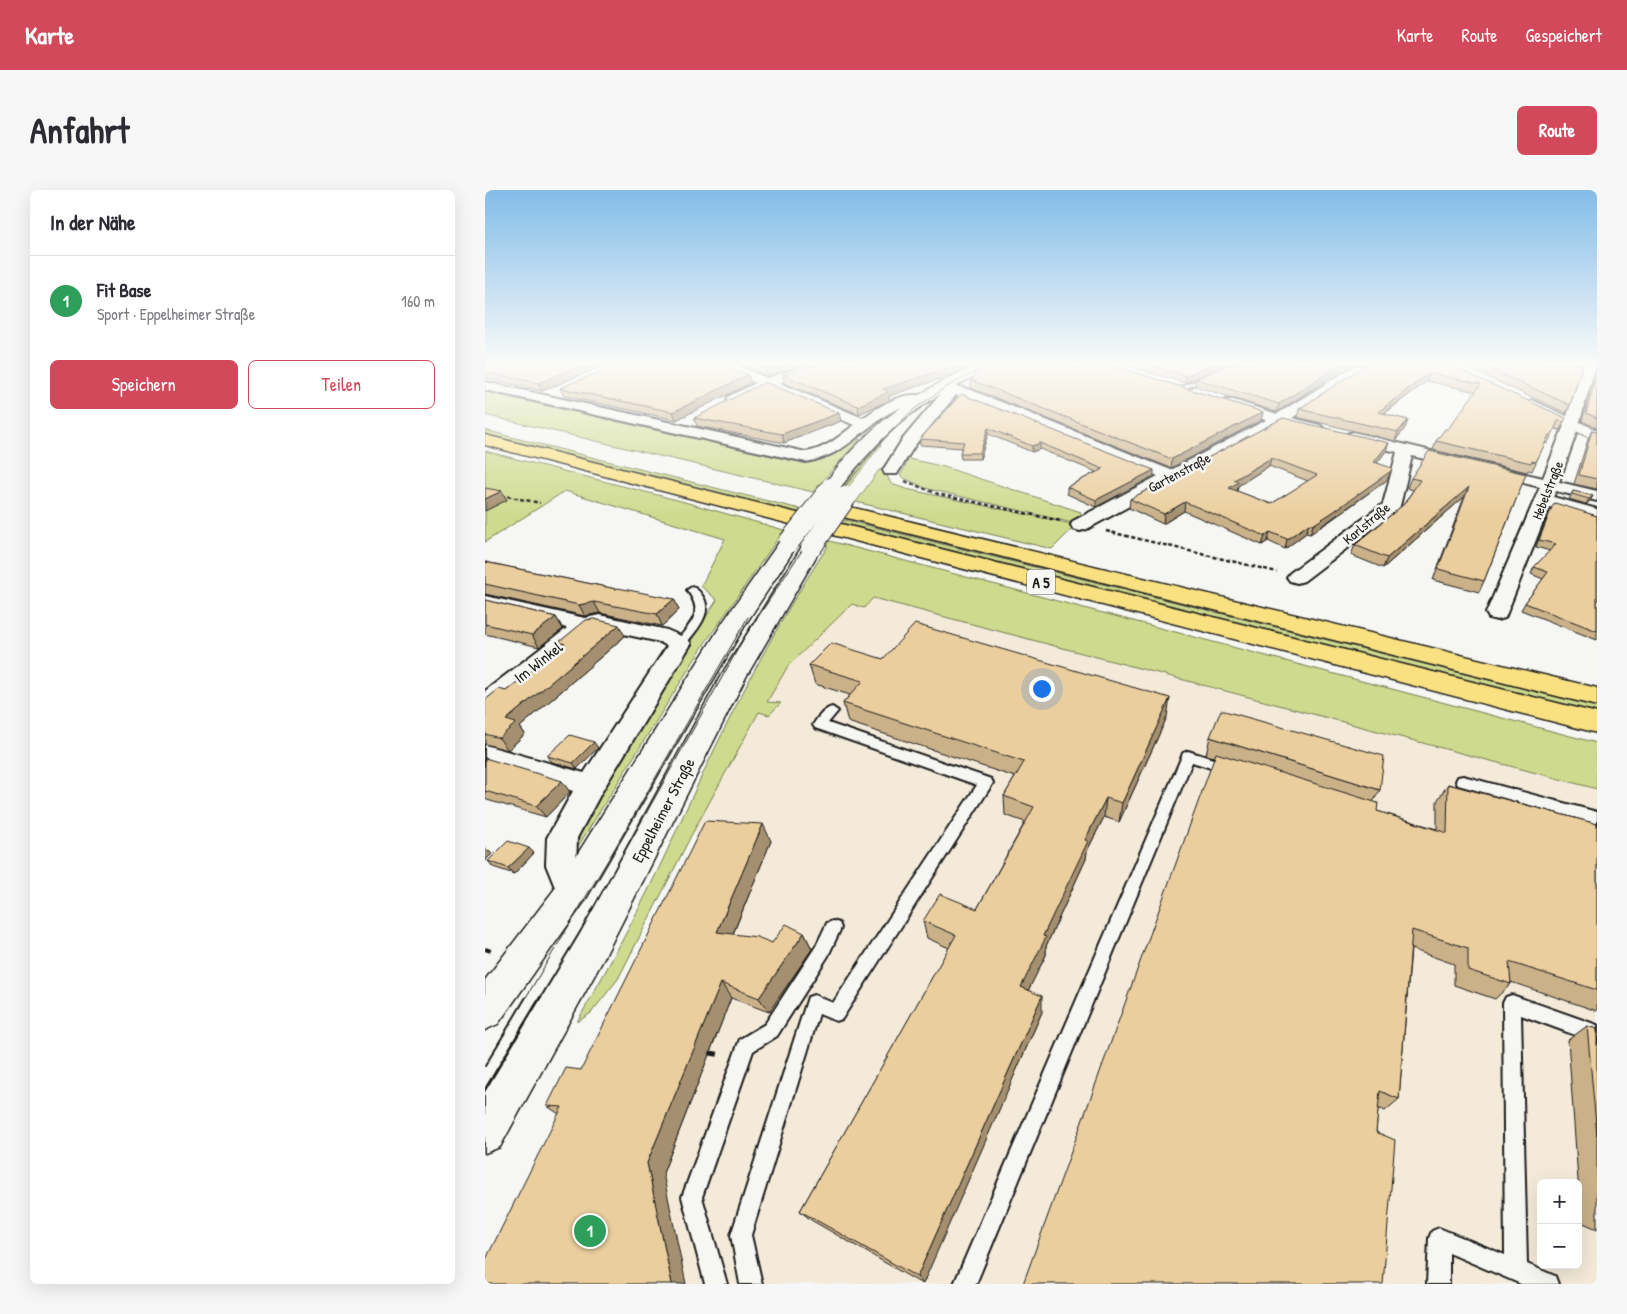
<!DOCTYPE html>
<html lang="de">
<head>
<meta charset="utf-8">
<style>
	:root { --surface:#fff; --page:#f7f7f7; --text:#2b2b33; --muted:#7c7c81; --line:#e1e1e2; --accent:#d1495b }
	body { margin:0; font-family:"Patrick Hand",sans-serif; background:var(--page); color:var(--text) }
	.controls { position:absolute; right:15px; bottom:15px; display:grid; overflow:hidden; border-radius:8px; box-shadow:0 5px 20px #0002 }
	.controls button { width:45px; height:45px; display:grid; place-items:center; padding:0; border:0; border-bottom:1px solid var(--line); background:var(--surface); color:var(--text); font:25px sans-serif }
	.you { position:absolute; left:556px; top:498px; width:18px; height:18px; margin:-12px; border:4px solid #fff; border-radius:50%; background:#1a73e8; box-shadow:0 0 0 8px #1a73e833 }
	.badge { display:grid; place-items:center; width:32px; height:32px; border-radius:50%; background:var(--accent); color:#fff; font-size:16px; font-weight:700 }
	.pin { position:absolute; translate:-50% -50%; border:2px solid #fff; box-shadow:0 1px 5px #0006 }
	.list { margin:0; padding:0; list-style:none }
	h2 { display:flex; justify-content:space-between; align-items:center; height:65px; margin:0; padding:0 20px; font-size:21px }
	h2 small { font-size:16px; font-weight:400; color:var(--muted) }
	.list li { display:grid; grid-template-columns:32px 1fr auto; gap:15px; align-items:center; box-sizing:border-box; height:90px; padding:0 20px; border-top:1px solid var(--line) }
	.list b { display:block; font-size:19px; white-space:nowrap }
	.list p { margin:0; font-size:16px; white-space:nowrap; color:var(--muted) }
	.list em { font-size:16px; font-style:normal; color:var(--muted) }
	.actions { display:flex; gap:10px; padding:15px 20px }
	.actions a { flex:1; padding:11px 0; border:1px solid var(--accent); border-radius:8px; text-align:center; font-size:18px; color:var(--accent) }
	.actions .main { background:var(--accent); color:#fff }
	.map { position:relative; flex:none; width:1112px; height:1094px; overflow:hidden; border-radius:8px }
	header { display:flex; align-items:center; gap:30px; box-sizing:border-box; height:70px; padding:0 25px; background:var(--accent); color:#fff }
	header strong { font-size:24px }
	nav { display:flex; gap:28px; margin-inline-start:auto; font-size:18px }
	.intro { display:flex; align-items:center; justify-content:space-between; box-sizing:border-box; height:120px; padding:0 30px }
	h1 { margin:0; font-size:35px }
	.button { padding:12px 22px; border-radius:8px; background:var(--accent); color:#fff; font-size:18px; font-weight:700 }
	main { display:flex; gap:30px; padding:0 30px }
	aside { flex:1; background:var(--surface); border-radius:8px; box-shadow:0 5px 20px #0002 }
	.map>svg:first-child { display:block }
	.built { fill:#f3ead9; fill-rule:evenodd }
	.green { fill:#ceda8d; stroke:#757b54 }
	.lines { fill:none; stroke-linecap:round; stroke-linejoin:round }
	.service-casing { stroke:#1c1c1c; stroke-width:4 }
	.minor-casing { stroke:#1c1c1c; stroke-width:4 }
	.tertiary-casing { stroke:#1c1c1c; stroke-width:3 }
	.secondary-casing { stroke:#1c1c1c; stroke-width:3 }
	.motorway-casing { stroke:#1c1c1c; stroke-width:3 }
	.path-far2 { stroke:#1c1c1c; stroke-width:2.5; stroke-dasharray:4 2.5; stroke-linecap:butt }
	.path-far1 { stroke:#1c1c1c; stroke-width:4; stroke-dasharray:6 4.5; stroke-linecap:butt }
	.path { stroke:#1c1c1c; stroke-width:5; stroke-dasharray:8 5.5; stroke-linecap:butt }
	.service { fill:#f6f6f2; fill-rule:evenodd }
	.minor { fill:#f6f6f2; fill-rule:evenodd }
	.tertiary { fill:#f6f6f2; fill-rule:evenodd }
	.secondary { fill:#f6f6f2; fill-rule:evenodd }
	.motorway { fill:#f9e181; fill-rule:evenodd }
	.tram-far1 { stroke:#1c1c1c; stroke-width:1 }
	.tram { stroke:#1c1c1c; stroke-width:2 }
	.secondary-bridge-casing { stroke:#1c1c1c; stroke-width:22; stroke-linecap:butt }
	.secondary-bridge { stroke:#f6f6f2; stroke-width:20 }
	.wall { fill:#cab188; stroke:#1c1c1c; fill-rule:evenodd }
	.shaded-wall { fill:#a4906f; stroke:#1c1c1c }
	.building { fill:#ebce9e; stroke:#1c1c1c; fill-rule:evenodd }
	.labels { text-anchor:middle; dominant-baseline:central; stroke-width:5; stroke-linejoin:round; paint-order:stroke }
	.far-street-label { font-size:14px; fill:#1c1c1c; stroke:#f6f6f2 }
	.shield { fill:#f6f6f2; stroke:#5d5d5c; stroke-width:1 }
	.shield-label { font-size:15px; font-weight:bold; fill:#1c1c1c }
	.street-label { font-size:16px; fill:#1c1c1c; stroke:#f6f6f2 }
</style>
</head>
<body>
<header>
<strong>Karte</strong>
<nav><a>Karte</a><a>Route</a><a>Gespeichert</a></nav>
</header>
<div class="intro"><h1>Anfahrt</h1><a class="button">Route</a></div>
<main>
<aside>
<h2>In der Nähe<small></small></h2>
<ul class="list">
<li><span class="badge" style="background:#2e9e5b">1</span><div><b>Fit Base</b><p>Sport · Eppelheimer Straße</p></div><em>160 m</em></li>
</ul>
<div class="actions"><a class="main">Speichern</a><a>Teilen</a></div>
</aside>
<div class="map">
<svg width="1112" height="1094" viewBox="0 0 1112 1094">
	<rect width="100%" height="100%" fill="#f6f6f2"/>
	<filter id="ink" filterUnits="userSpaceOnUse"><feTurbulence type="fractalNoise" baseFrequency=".02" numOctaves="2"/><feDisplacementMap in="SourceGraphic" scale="10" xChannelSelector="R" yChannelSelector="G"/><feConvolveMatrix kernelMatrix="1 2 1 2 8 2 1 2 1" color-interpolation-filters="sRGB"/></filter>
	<g filter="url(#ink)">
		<!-- built -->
		<path class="built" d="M388 408 1112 599V1094H0V1078L229 646 208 642 274 522 284 525 296 513 282 512 303 476 367 414 379 418ZM1056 993H1093V1075H1056Z"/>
		<!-- green -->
		<g class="green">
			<path d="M0 202 308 271C348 270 350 266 377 239L382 240 328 302 0 225Z"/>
			<path d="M0 240 30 248 315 319 313 322 0 244Z"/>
			<path d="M385 254 396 255 361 300 351 298Z"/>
			<path d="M0 261 196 311 299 340 220 453 92 658 85 655 202 456 232 410 216 396 240 349 80 301 0 352Z"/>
			<path d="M424 269 456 276 596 322 592 334 440 298 415 286Z"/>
			<path d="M394 280 400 281 406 294 421 299 591 335 567 359 371 312Z"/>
			<path d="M360 330 1112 517V522L358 333Z"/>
			<path d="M333 348 1112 553V599L388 408 379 418 367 414 303 476 282 512 296 513 284 525 274 522 208 642 133 789 106 823 92 832C124 776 155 719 182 661 230 556 279 452 343 356L330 352Z"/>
		</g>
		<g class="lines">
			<!-- service casing -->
			<g class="service-casing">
				<g id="service">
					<path d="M745 174H753L700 199 695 198Z"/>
					<path d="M207 397C211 398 213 400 216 404 231 422 210 442 199 456L195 457 190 454C204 433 221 425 202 400Z"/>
					<path d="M347 517 353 521 343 533 506 589 508 593 357 829 351 831 334 824 266 1045 277 1094H255L246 1045 323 807 329 805 348 813 492 595 330 538 328 535C332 528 339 519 347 517Z"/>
					<path d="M703 561 747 575 749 578 747 581 742 583 707 572 491 1094H469L697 566 698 563Z"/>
					<path d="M978 586 1112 622V634L973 595 971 591 973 587Z"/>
					<path d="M348 731 354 733 356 738 343 766 292 846 268 861 217 1007 242 1094H220L197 1007 255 849 280 834 331 756 342 733Z"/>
					<path d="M1027 805 1112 835V853L1036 825 1042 1074 1070 1086 1073 1094H1036L964 1063V1094H942L944 1048 947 1041 954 1038 1020 1065 1018 813 1021 807Z"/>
				</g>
			</g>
			<!-- minor casing -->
			<g class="minor-casing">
				<g id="minor">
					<path d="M232 174H249L282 188 326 174H345L344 177 294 193 378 228C395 216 417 201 438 206L440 209 438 212C429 214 420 215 412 219 376 237 365 264 321 272L0 200V192L321 262C340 259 354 247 369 235L283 198 254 212H244L242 209 244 206 271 193 233 177Z"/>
					<path d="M1099 174H1111L1093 238 1074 292 1112 301V311L1071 301 1068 307 1112 319V331L1064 317 1020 428 1012 430 1004 428 1001 423 1055 297 927 266 915 316 912 320 819 391 812 393 805 391 802 387 805 383 898 314 912 262 862 250 860 247 862 244 868 242 1058 288 1078 238Z"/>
					<path d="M871 175 876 176 878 179 876 182 807 228 835 235 838 238 835 241 830 243 796 234 602 339 595 341 588 339 586 335 588 331 673 286 471 205 430 255 412 284H400L398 280 417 250 458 201 452 197 459 193 486 200 686 280 781 230 738 216 736 213 738 210H748L792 224Z"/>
					<path d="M0 406 100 428 115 425 182 440 203 449 206 454 116 603 92 648 91 675 103 702 98 712 87 716 76 712 61 675 62 648 88 601 0 575V555L99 583 182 456 175 452 115 439 107 440 9 520 0 523V501L82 438 0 418Z"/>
				</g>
			</g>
			<!-- tertiary casing -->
			<g class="tertiary-casing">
				<path id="tertiary" d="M1047 210 1112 240V251L1042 218 1039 215 1042 212Z"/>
			</g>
			<!-- secondary casing -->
			<g class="secondary-casing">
				<g id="secondary">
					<path d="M494 174H512L510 177C436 209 401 238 352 302L346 303 340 302 337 298C376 241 430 201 494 174Z"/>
					<path d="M304 346 311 348 314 352 262 432 99 712 13 834 0 840V790L75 692 238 432 297 348Z"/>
					<path d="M326 352 333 354 336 358 261 487 119 768 15 957 0 963V902L95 744 235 487 316 358 319 354Z"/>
				</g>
			</g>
			<!-- motorway casing -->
			<g class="motorway-casing">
				<g id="motorway">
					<path d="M0 245 1112 523V543L0 255Z"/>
					<path d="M361 316 1112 498V516L354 326 351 322 354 318Z"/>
				</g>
			</g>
			<!-- path-far2 -->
			<g class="path-far2">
				<path d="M420 291 453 304 576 331"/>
				<path d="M16 305 55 313"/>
				<path d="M621 341 792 382"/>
			</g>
			<!-- path-far1 -->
			<path class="path-far1" d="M0 759 9 762"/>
			<!-- path -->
			<path class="path" d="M225 863 237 865"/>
			<!-- service -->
			<use href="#service" class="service"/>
			<!-- minor -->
			<use href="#minor" class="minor"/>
			<!-- tertiary -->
			<use href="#tertiary" class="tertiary"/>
			<!-- secondary -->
			<use href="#secondary" class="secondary"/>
			<!-- motorway -->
			<use href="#motorway" class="motorway"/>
			<!-- tram-far1 -->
			<g class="tram-far1">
				<path d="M40 809 129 660 263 427"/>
				<path d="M54 809 101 731 259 448 357 300 404 243 429 219 461 197 508 174"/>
			</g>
			<!-- tram -->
			<g class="tram">
				<path d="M0 876 41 807"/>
				<path d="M0 899 55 807"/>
			</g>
			<!-- secondary-bridge casing -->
			<g class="secondary-bridge-casing">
				<g id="secondary-bridge">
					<path d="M304 352 346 298"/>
					<path d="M326 358 362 306"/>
				</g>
			</g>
			<!-- secondary-bridge -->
			<use href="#secondary-bridge" class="secondary-bridge"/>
		</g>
		<!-- wall -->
		<g class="wall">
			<path d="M0 174H122L57 201 0 188Z"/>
			<path d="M254 174H320L282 186Z"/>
			<path d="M334 174H490L466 185 404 206 405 210 374 224 299 193 298 185Z"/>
			<path d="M589 174H622L778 222 776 230 686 278 486 198V190L590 178Z"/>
			<path d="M637 174H741L700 193Z"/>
			<path d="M743 174H962L1079 232 1075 240 1070 239 1062 254 1060 253 1047 281 1043 280 1042 282 948 260 951 251 963 239 991 202 942 191 899 224 923 230 920 238 910 251 812 227 814 219 878 177 876 174H865L792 222 710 196 711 189Z"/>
			<path d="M974 174H1098L1085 215 1081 223Z"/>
			<path d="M1112 177V238L1097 231Z"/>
			<path d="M266 193 191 230 79 206 75 198Z"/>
			<path d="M476 204 669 286 611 317 582 304V297L611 282 555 259 547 262 503 244 495 269H476L475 263 477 258 435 255V249Z"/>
			<path d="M209 228 356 231 299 253 212 236Z"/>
			<path d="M798 228 901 261 892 273 906 281 902 290 845 331 825 344 821 343 800 359 783 351 777 355 699 321 678 334 644 318 645 309ZM784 276 823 291 786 314 752 301 753 296Z"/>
			<path d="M1107 240 1112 242V299L1089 294 1103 249Z"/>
			<path d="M1041 284 999 391 994 402 948 390 979 307 898 378 866 365 870 355 919 314 928 300 922 298 926 288Z"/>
			<path d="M1088 301 1108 306 1105 311 1101 314 1084 309Z"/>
			<path d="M1067 317 1112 326V450L1036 420 1040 413 1058 389 1046 384 1049 377 1065 361 1051 357 1064 323Z"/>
			<path d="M0 372 131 399 189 409 194 420 177 436 115 423 100 426 0 404Z"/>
			<path d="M0 410 71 427 78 439 54 457 0 444Z"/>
			<path d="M140 446 35 537 40 544 23 560 0 554V510L21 501 77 456 74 452Z"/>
			<path d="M398 469 682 527 634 632 619 627 602 661 601 669 561 756V765L543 800 557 822 437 1094 326 1030 315 1021 464 758 442 748 438 731 492 719 540 632 520 625 519 606 530 587 363 532 358 513 365 505 330 494 324 475Z"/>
			<path d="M725 547 895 600 888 612 892 621 952 639V611L963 594 1112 634V821L1026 792V794L1010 809 969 795V774L926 759 914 909 900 921 893 918 891 942 729 567 721 565Z"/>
			<path d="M113 558 92 579 67 572 62 566Z"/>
			<path d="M0 568 85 602 61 627 2 610 0 608Z"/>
			<path d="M286 651 248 744 287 753 319 743 327 759 284 822 246 808 178 983 74 924 62 916 96 880Z"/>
			<path d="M49 663 29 684 8 677 3 671Z"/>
			<path d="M1102 836 1112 839V1039L1096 1032 1083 850Z"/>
		</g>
		<!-- shaded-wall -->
		<g class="shaded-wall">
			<path d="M100 174H122L57 201 53 193Z"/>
			<path d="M294 174H320L282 186 280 178Z"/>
			<path d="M473 174H490L466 185 404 206 405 210 374 224 373 216 398 199Z"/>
			<path d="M726 174H741L700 193 701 186Z"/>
			<path d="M856 174H865L792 222 794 214Z"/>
			<path d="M944 183 942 191 890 230 893 222Z"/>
			<path d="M263 185 266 193 191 230 188 222Z"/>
			<path d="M778 222 776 230 686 278 687 269Z"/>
			<path d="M354 223 356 231 299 253 297 244Z"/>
			<path d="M923 230 920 238 910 251 913 242Z"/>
			<path d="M503 238V244L495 269V263Z"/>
			<path d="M555 253V259L547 262V256Z"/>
			<path d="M904 253 901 261 886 281 889 272Z"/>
			<path d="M786 268 784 276 753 296 752 301 744 298 749 290Z"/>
			<path d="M669 280V286L611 317V310Z"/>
			<path d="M906 281 902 290 825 344 828 335Z"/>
			<path d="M984 297 979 307 898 378 902 368Z"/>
			<path d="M17 301 22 310 0 321V309Z"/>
			<path d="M1108 306 1105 311 1101 314 1104 309Z"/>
			<path d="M700 312 699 321 678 334 679 324Z"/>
			<path d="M824 334 821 343 800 359 802 349Z"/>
			<path d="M785 342 783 351 777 355 780 346Z"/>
			<path d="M189 409 194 420 177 436 172 424Z"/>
			<path d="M109 412 115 423 100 426 94 415Z"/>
			<path d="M71 427 78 439 54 457 47 445Z"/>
			<path d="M134 435 140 446 35 537 40 544 23 560 14 548 21 530Z"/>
			<path d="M685 508 682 527 634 632 637 613Z"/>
			<path d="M109 552 113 558 92 579 88 573Z"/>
			<path d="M77 591 85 602 61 627 51 616Z"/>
			<path d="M621 608 619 627 602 661 601 669 561 756V765L537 813 536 797 600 650Z"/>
			<path d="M278 634 286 651 242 758 232 742Z"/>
			<path d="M0 657 7 664 0 671Z"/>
			<path d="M44 658 49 663 29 684 23 678Z"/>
			<path d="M319 743 327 759 284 822 274 808Z"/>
			<path d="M236 793 246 808 178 983 201 1094H187L162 973Z"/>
			<path d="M557 806V822L438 1094 432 1087Z"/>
		</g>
		<!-- building -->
		<g class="building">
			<path d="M0 174H100L53 193 0 182Z"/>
			<path d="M134 174H237L263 185 188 222 75 198Z"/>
			<path d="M270 174H294L280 178Z"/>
			<path d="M334 174H473L466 177 398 199 403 202 373 216 298 185Z"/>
			<path d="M504 174H577L592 179 591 174H622L778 222 687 269 486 190 498 177Z"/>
			<path d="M662 174H726L701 186Z"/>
			<path d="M743 174H856L794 214 711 189Z"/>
			<path d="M880 174H962L1081 228 1079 232 1073 231 1067 245H1064L1051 272 1047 271 1046 273 951 251 960 239H963L996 194 944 183 893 222 923 230 913 242 814 219 879 176Z"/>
			<path d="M994 174H1098L1085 215Z"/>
			<path d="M1112 184V228L1101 223Z"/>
			<path d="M280 192 354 223 297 244 209 228Z"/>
			<path d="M476 204 669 280 611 310 582 297 618 279 555 253 547 256 503 238 495 263H475L479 252 435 249Z"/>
			<path d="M798 228 904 253 889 272 907 278 906 281 848 322 828 335 824 334 802 349 785 342 780 346 700 312 679 324 645 309ZM786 268 832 285 786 314 744 298 754 292 749 290Z"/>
			<path d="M1107 240 1112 242V289L1094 285Z"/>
			<path d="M944 261 1041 284 999 391 953 379 984 297 902 368 870 355 919 314 935 290 926 288Z"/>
			<path d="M0 298 17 301 0 309Z"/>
			<path d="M1088 301 1108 306 1104 309 1087 304Z"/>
			<path d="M1070 313 1112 326V441L1040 413 1063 382 1049 377 1071 354 1054 350 1067 317Z"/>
			<path d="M0 372 131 399 133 398 189 409 172 424 109 412 94 415 0 394Z"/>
			<path d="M0 410 71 427 47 445 0 434Z"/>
			<path d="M109 429 134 435 21 530 31 533 14 548 0 544V510L14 499 21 501 80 454 74 452 101 430Z"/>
			<path d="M430 434 685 508 637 613 621 608 600 650 603 651 558 746 561 747 536 797 557 806 432 1087 315 1021 471 745 438 731 455 704 492 719 549 617 519 606 539 572 358 513 378 491 324 475 346 453 398 469Z"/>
			<path d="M736 520 899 566 895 600 725 547Z"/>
			<path d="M85 545 109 552 88 573 62 566Z"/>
			<path d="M731 563 893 613 892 621 962 643 963 594 1112 634V800L1024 772 1026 794 983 780V758L927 740 914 909 895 901 891 942 910 950 898 1094H538Z"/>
			<path d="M0 568 77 591 51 616 0 601Z"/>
			<path d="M220 631 278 634 232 742 272 747 287 753 301 734 319 743 274 808 236 793 162 973 187 1094H0V1071L77 917 62 916 81 878 96 880Z"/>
			<path d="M23 651 44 658 23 678 3 671Z"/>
			<path d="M1102 836 1112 839V946Z"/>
		</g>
	</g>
	<!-- sky -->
	<linearGradient id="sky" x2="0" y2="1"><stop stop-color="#82bce9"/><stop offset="0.53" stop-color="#fbfbf9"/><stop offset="1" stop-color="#fbfbf9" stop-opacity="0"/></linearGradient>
	<rect width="1112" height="327" fill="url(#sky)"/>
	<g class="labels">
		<!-- far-street labels -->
		<g class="far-street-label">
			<text transform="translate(694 282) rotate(-28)">Gartenstraße</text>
			<text transform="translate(1062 300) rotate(-68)">Hebelstraße</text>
			<text transform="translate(881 333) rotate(-40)">Karlstraße</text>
		</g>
		<!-- shield labels -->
		<rect class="shield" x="542" y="379.5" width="28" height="25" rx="4"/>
		<g class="shield-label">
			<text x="556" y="392">A 5</text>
		</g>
		<!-- street labels -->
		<g class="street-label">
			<text transform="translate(53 472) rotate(-38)">Im Winkel</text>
			<text transform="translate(178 620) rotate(-62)">Eppelheimer Straße</text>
		</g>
	</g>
</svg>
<div class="controls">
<button>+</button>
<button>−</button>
</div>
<div class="you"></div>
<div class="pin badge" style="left:105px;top:1041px;background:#2e9e5b">1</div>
</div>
</main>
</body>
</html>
